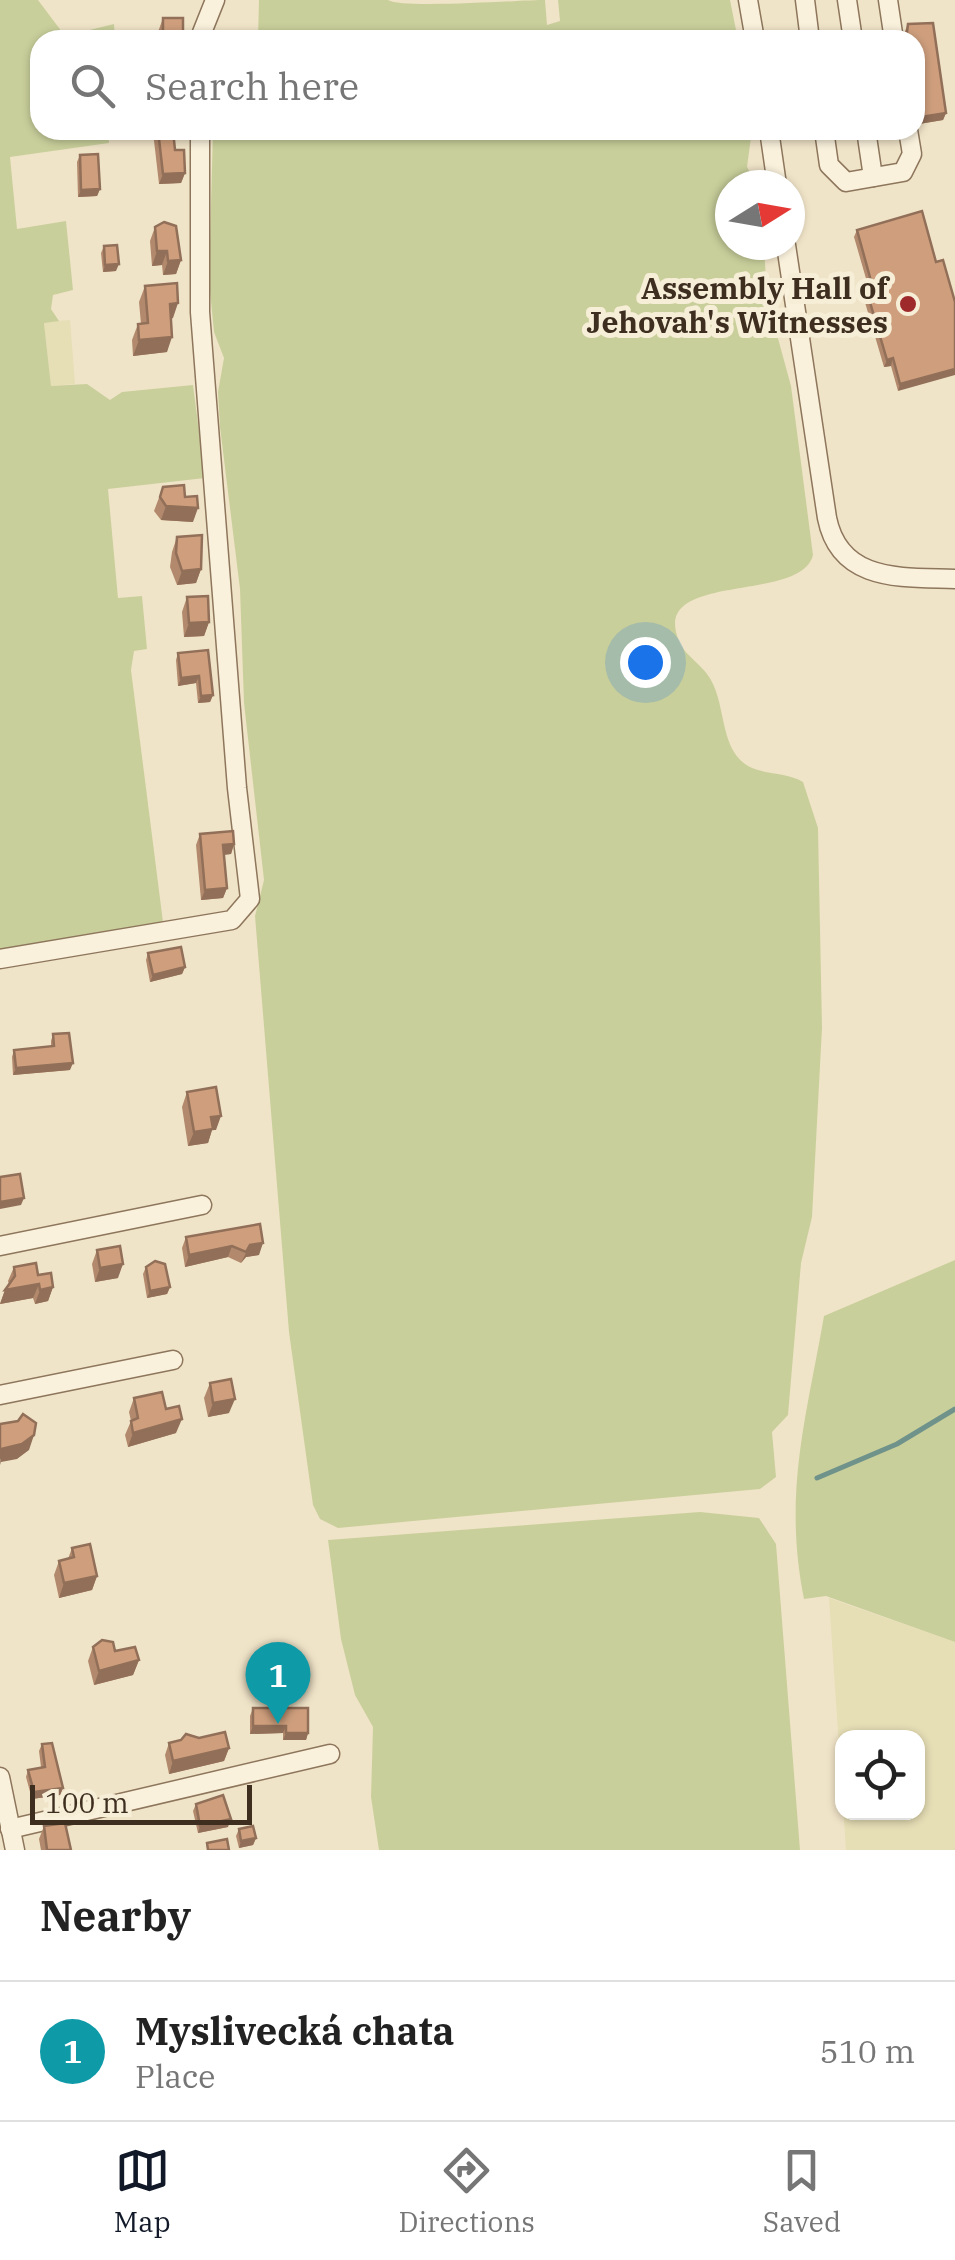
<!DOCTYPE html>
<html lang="en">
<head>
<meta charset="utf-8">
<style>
	:root { --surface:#fff; --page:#f6f6f6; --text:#222; --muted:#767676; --line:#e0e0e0; --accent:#111827 }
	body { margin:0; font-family:"IBM Plex Serif",serif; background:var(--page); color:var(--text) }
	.controls { position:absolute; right:30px; bottom:30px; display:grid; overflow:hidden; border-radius:20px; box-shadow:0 2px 8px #0004 }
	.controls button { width:90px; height:90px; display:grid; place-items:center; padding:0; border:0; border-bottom:2px solid var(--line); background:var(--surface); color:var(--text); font:50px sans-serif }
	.compass { position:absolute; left:715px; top:170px; width:90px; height:90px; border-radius:50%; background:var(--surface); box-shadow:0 2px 8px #0004; rotate:79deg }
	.scale { position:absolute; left:30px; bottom:25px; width:222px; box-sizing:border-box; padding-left:10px; border:5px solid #3d2e20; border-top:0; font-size:28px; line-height:35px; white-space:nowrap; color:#3d2e20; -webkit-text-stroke:8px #f7eed8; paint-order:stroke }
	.you { position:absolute; left:645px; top:662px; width:35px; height:35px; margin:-25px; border:8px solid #fff; border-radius:50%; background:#1a73e8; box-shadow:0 0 0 15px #1a73e833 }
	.badge { display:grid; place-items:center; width:65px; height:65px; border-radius:50%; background:var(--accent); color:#fff; font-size:32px; font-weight:700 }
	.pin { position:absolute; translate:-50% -82px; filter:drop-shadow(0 2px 5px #0008) }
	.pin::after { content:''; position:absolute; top:52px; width:35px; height:30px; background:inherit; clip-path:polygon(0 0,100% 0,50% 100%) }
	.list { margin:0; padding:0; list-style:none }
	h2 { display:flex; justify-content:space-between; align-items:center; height:130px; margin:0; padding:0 40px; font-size:42px }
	h2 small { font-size:32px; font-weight:400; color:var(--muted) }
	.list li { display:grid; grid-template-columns:65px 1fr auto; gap:30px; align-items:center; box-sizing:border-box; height:140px; padding:0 40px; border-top:2px solid var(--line) }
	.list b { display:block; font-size:38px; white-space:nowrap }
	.list p { margin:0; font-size:32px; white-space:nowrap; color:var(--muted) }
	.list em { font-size:32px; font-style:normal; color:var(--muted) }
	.icon { flex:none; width:55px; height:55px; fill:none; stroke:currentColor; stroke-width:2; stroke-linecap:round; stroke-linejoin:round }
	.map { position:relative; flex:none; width:955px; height:1850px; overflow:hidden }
	.search { position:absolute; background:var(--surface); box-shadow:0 2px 8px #0004; left:30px; right:30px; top:30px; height:110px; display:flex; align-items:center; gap:25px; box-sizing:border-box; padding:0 35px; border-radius:30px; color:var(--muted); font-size:38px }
	.sheet { height:270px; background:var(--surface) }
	nav { display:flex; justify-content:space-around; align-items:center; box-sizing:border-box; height:140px; border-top:2px solid var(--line); background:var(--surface); font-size:28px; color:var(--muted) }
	nav a { display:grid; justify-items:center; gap:5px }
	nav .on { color:var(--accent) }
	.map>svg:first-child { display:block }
	.farmland { fill:#e6deb5; fill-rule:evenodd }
	.green { fill:#c9cf9b }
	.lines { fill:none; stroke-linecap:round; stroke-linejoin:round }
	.stream { stroke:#6f938a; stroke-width:5 }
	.minor-casing { stroke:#8d765c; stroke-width:21 }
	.minor { stroke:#faf1dc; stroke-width:18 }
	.wall { fill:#b2896c }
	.shaded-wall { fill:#916f58 }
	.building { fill:#cf9f7d; stroke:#916f58; stroke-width:2.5 }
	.poi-dot { fill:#9e2a2b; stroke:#f7eed8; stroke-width:4 }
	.labels { text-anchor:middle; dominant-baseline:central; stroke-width:10; stroke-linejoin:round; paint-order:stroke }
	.poi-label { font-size:30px; font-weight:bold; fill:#3d2e20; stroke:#f7eed8; text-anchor:end }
</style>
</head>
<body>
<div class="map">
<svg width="955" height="1850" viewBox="0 0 955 1850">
	<rect width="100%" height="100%" fill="#f0e4c8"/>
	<!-- farmland -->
	<g class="farmland">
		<path d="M70 320 75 384 51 386 44 322Z"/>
		<path d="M829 1598 955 1642V1850H846ZM842 1738H918V1812H842Z"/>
	</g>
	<!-- green -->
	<g class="green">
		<path d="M0 0H38L65 36 114 24 115 40H40V130H108L109 143 10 157 17 229 66 221 73 290 53 295 51 309 59 321 44 323 51 386 87 384 110 400 122 392 193 385 205 478 108 489 118 598 142 596 147 649 134 651 131 670 163 922 0 951Z"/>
		<path d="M259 0H388C402 9 518 0 545 0L547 25 560 21 558 0H730L738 40H258Z"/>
		<path d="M213 130H752L747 167 757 185H730V245H764L767 298 791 386 813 555C801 605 643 569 681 645 687 656 699 663 707 674 727 700 718 744 745 764 762 776 786 771 803 782L818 828 822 1028 812 1217 801 1263 788 1415 772 1432 776 1477 760 1489 338 1528 320 1519 313 1505 289 1332 255 916 264 880 244 703 240 589 220 427 218 392 224 358 214 332 209 281Z"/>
		<path d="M955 1260V1642L826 1596 804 1599C783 1494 806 1419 824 1316Z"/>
		<path d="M700 1512 759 1518 776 1544 800 1850H379L371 1797 373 1727 355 1695 341 1639 328 1540Z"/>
	</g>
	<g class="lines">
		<!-- stream -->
		<path class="stream" d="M817 1478 897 1444 955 1409"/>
		<!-- minor casing -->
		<g class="minor-casing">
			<g id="minor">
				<path d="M748 0 755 40"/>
				<path d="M805 0 810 40"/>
				<path d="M847 0 853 40"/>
				<path d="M888 0 894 40"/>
				<path d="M199 40 215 0"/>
				<path d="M769 130 777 185"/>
				<path d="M824 130 829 165 846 182 903 172 912 154 908 130"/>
				<path d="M866 130 873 177"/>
				<path d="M786 245 827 518C840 583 902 577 955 579"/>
				<path d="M0 959 232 920 250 899 237 788 200 312V130"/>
				<path d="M0 1246 202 1205"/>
				<path d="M0 1395 173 1360"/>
				<path d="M0 1777 15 1850"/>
				<path d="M10 1829 330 1754"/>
			</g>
		</g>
		<!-- minor -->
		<use href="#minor" class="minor"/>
	</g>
	<!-- wall -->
	<g class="wall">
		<path d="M163 18 183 40H158V32Z"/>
		<path d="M933 23 946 113 943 120 919 124 915 106V40H904L905 31 908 24Z"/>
		<path d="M136 130H173L175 150 185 173 181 183 159 184 153 132 137 134Z"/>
		<path d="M80 155 100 189 97 196 78 197 77 162Z"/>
		<path d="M155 227 181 260 176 274 163 275 162 265 152 266 150 241Z"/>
		<path d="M857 230 936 262 955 302 898 391 891 366 884 367 864 299 862 290 865 283 867 282 854 237Z"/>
		<path d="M104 246 116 271 103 272 101 253Z"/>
		<path d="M145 286 173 318 171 319 167 352 133 356 132 340 138 324H141L139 302Z"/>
		<path d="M163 487 185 497 193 522 161 520 154 511Z"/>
		<path d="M177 537 201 569 196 583 177 585 170 567 172 552Z"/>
		<path d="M187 597 209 622 204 636 184 637 182 612Z"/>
		<path d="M178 653 213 695 210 702 198 703 196 683 178 686 176 660Z"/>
		<path d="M200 834 234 844 231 854 224 855 227 888 223 898 201 900 196 845Z"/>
		<path d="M148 953 185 967 182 974 150 982 146 960Z"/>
		<path d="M53 1034 70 1070 13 1075 12 1057 14 1050 51 1046V1041Z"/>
		<path d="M187 1092 216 1130H212L208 1143 188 1146 182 1107Z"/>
		<path d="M260 1224 259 1255 246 1257 241 1263 228 1257 185 1267 182 1248 186 1237Z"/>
		<path d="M97 1250 118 1278 95 1282 92 1264Z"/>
		<path d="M14 1267 38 1275 53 1287 48 1301 35 1304 33 1298 0 1304 5 1290 9 1284 8 1281Z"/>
		<path d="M146 1267 170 1287 167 1294 147 1298 143 1274Z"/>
		<path d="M210 1383 229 1413 208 1417 204 1398Z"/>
		<path d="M134 1398 166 1409 176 1433 128 1447 125 1435 131 1421 129 1412Z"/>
		<path d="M72 1548 97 1576 92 1590 59 1598 54 1575 59 1561 68 1559Z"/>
		<path d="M93 1647 115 1651 139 1660 133 1675 94 1685 88 1661Z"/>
		<path d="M253 1708 308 1733 306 1740H283V1733L250 1734V1716Z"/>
		<path d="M169 1743 229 1748 224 1761 169 1774 165 1755Z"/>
		<path d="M42 1744 63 1788 60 1795 32 1799 26 1777 28 1770 41 1767 39 1751Z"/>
		<path d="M196 1804 228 1827 198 1833 193 1811Z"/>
		<path d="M44 1826 71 1850H41L39 1839Z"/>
		<path d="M239 1829 256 1838 253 1845 239 1848 236 1836Z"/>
	</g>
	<!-- shaded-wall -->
	<g class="shaded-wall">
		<path d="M946 113 943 120 919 124 921 117Z"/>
		<path d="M138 130H154L153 132 137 134Z"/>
		<path d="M185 173 181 183 159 184 163 174Z"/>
		<path d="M100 189 97 196 78 197 81 190Z"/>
		<path d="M157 251H167L162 265 152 266Z"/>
		<path d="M181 260 176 274 163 275 168 261Z"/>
		<path d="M119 264 116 271 103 272 105 265Z"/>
		<path d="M178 303 173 318 164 319 170 304Z"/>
		<path d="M172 337 167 352 133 356 139 340Z"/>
		<path d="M893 358 891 366 884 367 887 360Z"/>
		<path d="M955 369V375L898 391 900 384Z"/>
		<path d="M166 506 198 508 193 522 161 520Z"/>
		<path d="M201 569 196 583 177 585 182 571Z"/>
		<path d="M209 622 204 636 184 637 189 623Z"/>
		<path d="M199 676 196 683 178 686 181 678Z"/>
		<path d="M213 695 210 702 198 703 201 696Z"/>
		<path d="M234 844 231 854 220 855 223 845Z"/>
		<path d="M227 888 223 898 201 900 205 890Z"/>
		<path d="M185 967 182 974 150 982 153 975Z"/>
		<path d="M73 1063 70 1070 13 1075 16 1068Z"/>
		<path d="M221 1116 216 1130H212L208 1143 188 1146 194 1132 211 1117Z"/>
		<path d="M24 1198 21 1205 0 1209V1202Z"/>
		<path d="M263 1243 259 1255 246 1257 241 1263 250 1245Z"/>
		<path d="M232 1246 228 1257 185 1267 189 1255Z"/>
		<path d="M123 1264 118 1278 95 1282 100 1268Z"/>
		<path d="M39 1284 33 1298 0 1304 5 1290Z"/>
		<path d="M53 1287 48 1301 35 1304 40 1290Z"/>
		<path d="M170 1287 167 1294 147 1298 150 1291Z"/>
		<path d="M235 1399 229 1413 208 1417 213 1403Z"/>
		<path d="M182 1419 176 1433 128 1447 133 1433Z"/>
		<path d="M34 1435 29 1450 17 1459 1 1462 0 1465 1 1449Z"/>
		<path d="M97 1576 92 1590 59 1598 64 1583Z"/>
		<path d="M139 1660 133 1675 94 1685 99 1671Z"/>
		<path d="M253 1726H286L283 1733 250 1734Z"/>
		<path d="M286 1733H308L306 1740H283Z"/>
		<path d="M229 1748 224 1761 169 1774 173 1761Z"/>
		<path d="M63 1788 60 1795 32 1799 34 1792Z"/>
		<path d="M231 1819 228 1827 198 1833 200 1826Z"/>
		<path d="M256 1838 253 1845 239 1848 241 1841Z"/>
	</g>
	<!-- building -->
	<g class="building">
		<rect x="163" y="18" width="20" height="22"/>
		<path d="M933 23 946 113 921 117 915 86V40H906L908 24Z"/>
		<path d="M158 130H173L175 150H184L185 173 163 174Z"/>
		<path d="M98 154 100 189 81 190 80 155Z"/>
		<path d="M922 211 936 262 943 260 955 302V369L900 384 893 358 887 360 867 292 865 283 871 281 857 230Z"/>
		<path d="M164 222 176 226 181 260 168 261 167 251H157L155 227Z"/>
		<path d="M117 245 119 264 105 265 104 246Z"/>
		<path d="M177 283 178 303 170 304 172 337 139 340 138 324 148 323 145 286Z"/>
		<path d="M184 485 185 497 197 496 198 508 166 506 160 497 163 487Z"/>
		<path d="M202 535 201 569 182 571 176 553 177 537Z"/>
		<path d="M208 596 209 622 189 623 187 597Z"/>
		<path d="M208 650 213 695 201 696 199 676 181 678 178 653Z"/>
		<path d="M233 831 234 844 223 845 227 888 205 890 200 834Z"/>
		<path d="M181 947 185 967 153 975 148 953Z"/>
		<path d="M69 1033 73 1063 16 1068 14 1050 54 1046 53 1034Z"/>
		<path d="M216 1087 221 1116 211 1117 213 1129 194 1132 187 1092Z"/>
		<path d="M20 1174 24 1198 0 1202V1177Z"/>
		<path d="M260 1224 263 1243 250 1245 246 1252 232 1246 189 1255 186 1237Z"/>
		<path d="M120 1246 123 1264 100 1268 97 1250Z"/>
		<path d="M155 1261 165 1264 170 1287 150 1291 146 1267Z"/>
		<path d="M36 1263 38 1275 51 1273 53 1287 40 1290 39 1284 5 1290 15 1276 14 1267Z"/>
		<path d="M231 1379 235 1399 213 1403 210 1383Z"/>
		<path d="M162 1392 166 1409 179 1406 182 1419 133 1433 131 1421 138 1418 134 1398Z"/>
		<path d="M23 1414 36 1423 34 1435 22 1444 1 1449 2 1458H0V1424L18 1421Z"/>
		<path d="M90 1544 97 1576 64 1583 59 1561 74 1557 72 1548Z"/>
		<path d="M102 1640 113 1642 115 1651 135 1647 139 1660 99 1671 93 1647Z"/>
		<path d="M253 1708H308V1733H286V1726H253Z"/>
		<path d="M225 1732 229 1748 173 1761 169 1743 181 1740 186 1734 199 1738Z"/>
		<path d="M52 1743 63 1788 34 1792 28 1770 45 1767 42 1744Z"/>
		<path d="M223 1795 231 1819 200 1826 196 1804Z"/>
		<path d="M65 1823 71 1850H47L44 1826Z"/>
		<path d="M253 1826 256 1838 241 1841 239 1829Z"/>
		<path d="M227 1839 229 1850H208L207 1843Z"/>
	</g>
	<!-- markers -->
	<circle class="poi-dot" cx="908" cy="304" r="10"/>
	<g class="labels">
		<!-- poi labels -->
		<g class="poi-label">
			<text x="888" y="287">Assembly Hall of<tspan x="888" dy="34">Jehovah's Witnesses</tspan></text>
		</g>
	</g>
</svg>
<div class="controls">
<button><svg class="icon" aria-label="locate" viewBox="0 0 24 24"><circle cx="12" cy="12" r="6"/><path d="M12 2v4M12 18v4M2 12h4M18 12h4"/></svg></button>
</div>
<svg class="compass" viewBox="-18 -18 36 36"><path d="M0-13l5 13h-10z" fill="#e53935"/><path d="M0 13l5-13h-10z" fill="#767676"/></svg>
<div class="scale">100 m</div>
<div class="you"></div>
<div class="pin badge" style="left:278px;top:1724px;background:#0f9aa8">1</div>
<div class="search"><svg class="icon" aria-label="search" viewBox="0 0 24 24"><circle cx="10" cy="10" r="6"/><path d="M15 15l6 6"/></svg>Search here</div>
</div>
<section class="sheet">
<h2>Nearby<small></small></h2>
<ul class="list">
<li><span class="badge" style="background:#0f9aa8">1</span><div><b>Myslivecká chata</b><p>Place</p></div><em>510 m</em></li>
</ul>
</section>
<nav>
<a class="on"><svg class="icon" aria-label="map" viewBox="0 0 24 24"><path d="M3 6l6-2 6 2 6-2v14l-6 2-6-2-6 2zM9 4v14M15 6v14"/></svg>Map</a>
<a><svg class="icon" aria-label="directions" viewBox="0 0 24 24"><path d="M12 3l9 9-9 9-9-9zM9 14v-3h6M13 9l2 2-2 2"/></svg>Directions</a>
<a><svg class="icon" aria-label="saved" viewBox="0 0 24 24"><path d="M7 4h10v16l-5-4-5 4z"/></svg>Saved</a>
</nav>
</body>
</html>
